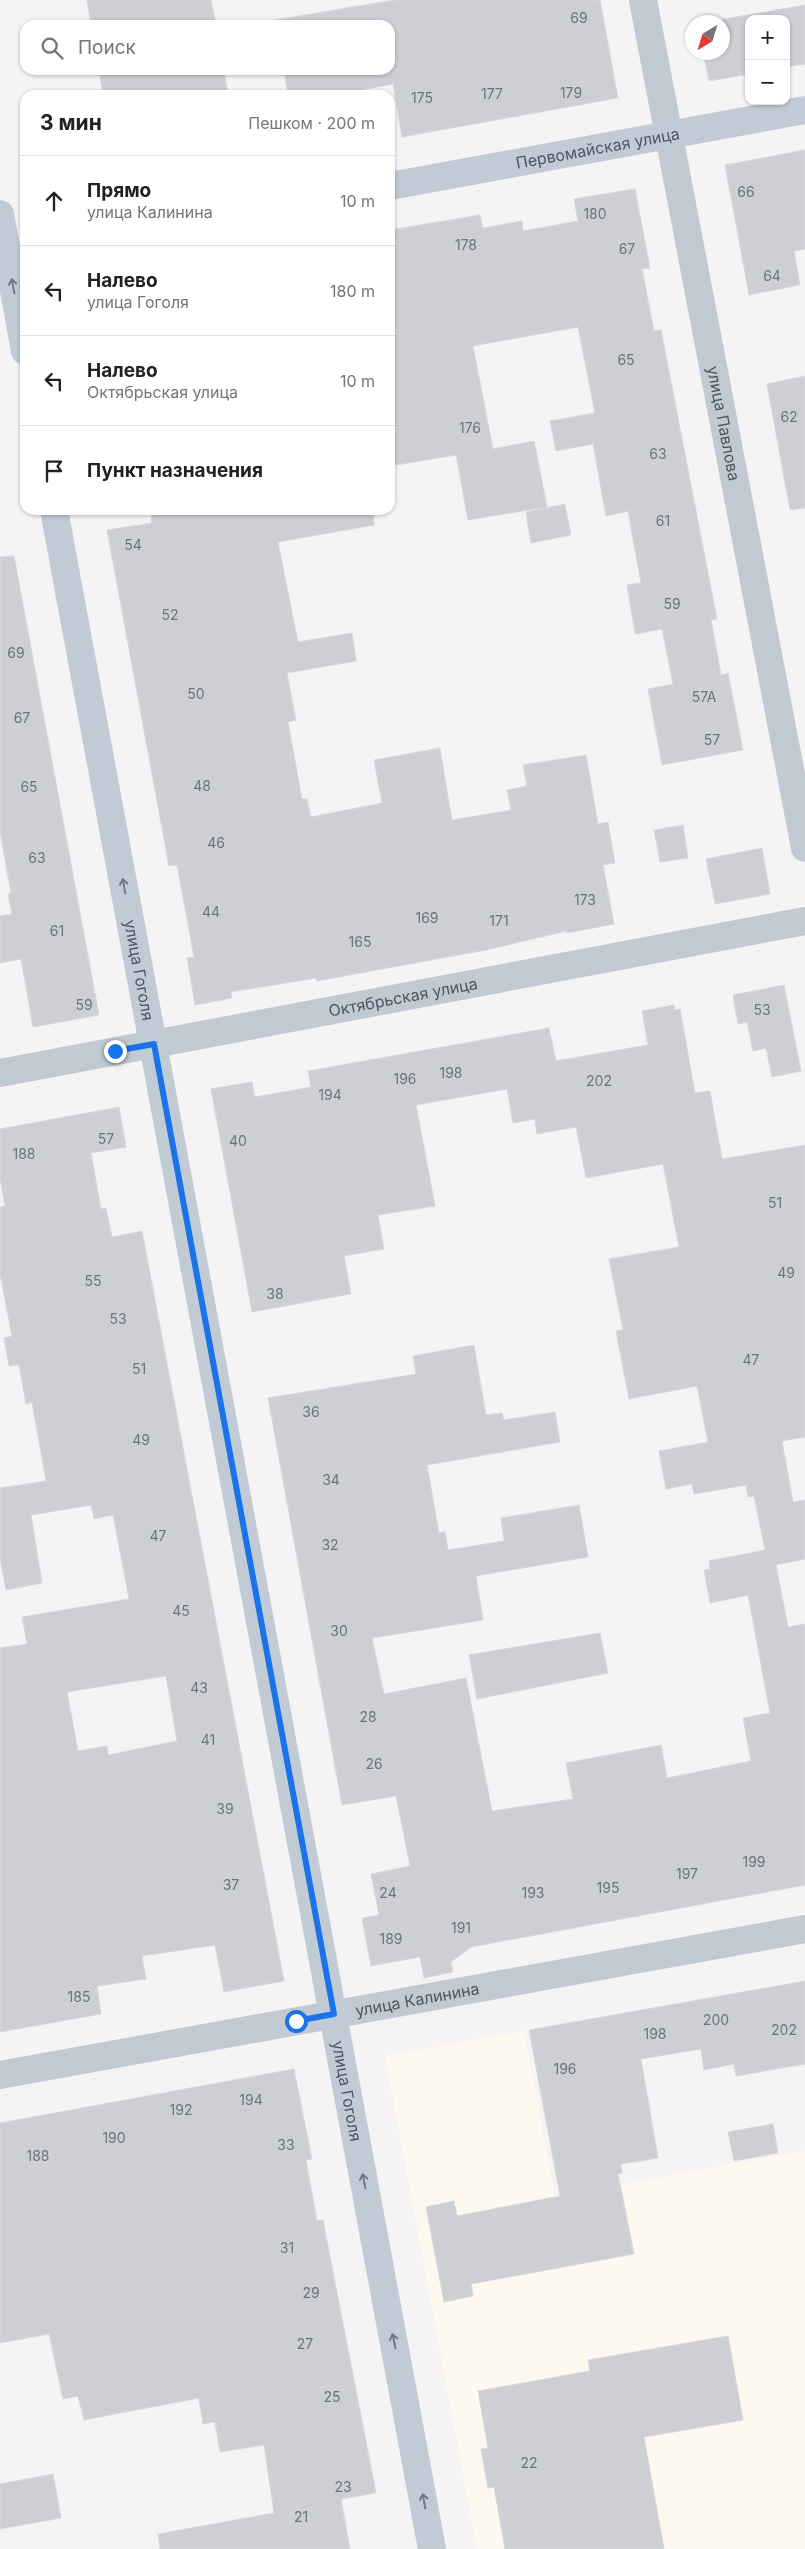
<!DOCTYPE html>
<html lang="ru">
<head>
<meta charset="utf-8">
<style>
	:root { --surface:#fff; --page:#f2f2f2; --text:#202124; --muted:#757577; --line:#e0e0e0 }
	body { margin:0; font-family:Inter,sans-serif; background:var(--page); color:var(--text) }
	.controls { position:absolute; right:15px; top:15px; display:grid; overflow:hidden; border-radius:10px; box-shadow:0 1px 4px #0004 }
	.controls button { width:45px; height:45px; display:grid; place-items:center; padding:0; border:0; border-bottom:1px solid var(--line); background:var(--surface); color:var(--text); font:25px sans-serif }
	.compass { position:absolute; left:685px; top:15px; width:45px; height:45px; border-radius:50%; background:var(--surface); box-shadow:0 1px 4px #0004; rotate:218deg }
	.stop { position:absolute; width:15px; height:15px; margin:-11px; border:4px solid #1a73e8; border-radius:50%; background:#fff }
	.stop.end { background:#1a73e8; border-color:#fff; box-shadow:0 1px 5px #0008 }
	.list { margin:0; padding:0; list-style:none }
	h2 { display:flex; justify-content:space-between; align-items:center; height:65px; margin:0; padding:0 20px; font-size:21px }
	h2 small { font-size:16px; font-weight:400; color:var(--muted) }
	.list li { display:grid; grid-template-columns:32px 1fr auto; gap:15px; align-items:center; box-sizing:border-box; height:90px; padding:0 20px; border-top:1px solid var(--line) }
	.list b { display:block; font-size:19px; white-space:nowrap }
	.list p { margin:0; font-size:16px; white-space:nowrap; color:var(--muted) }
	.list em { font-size:16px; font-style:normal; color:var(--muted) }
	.icon { flex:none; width:28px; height:28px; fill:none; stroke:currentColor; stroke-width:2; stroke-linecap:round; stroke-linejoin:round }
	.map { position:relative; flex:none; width:805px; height:2549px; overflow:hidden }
	.search { position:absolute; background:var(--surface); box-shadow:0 1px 4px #0004; left:20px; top:20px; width:375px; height:55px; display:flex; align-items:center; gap:12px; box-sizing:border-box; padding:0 18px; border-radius:15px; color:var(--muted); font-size:19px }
	.panel { position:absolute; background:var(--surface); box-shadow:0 1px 4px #0004; left:20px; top:90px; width:375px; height:425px; border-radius:15px }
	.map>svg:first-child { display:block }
	.commercial { fill:#fdf9ef }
	.building { fill:#cdcfd5; stroke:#d7d9de; fill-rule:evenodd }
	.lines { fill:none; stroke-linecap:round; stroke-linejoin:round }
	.street { stroke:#c1cad2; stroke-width:28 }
	.secondary { stroke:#c1cbd6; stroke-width:28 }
	.oneway { stroke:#6e7984 }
	.route { stroke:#1a73e8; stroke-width:6 }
	.labels { text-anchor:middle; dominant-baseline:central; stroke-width:4.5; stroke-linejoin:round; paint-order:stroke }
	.number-label { font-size:14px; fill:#6b747e }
	.street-label { font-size:16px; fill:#4a5661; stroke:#fff }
</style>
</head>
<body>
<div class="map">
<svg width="805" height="2549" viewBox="0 0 805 2549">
	<rect width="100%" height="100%" fill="#f5f3f3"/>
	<!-- commercial -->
	<path class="commercial" d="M524 2031 555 2197 805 2151V2549H477L385 2056Z"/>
	<!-- building -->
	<g class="building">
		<path d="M87 0H211L216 25H91Z"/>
		<path d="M394 0H600L618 98 402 137 393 84 333 95H288L284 70H390V25H276L275 20Z"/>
		<path d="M805 5V64L786 67V19H749V74L709 81 703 52H722V22H707Z"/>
		<path d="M99 70H224L228 95H103Z"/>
		<path d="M805 150V249L794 251 800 285 749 295 725 165Z"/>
		<path d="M635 189 650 268 642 269 654 331 661 330 717 619 711 620 721 675 728 673 743 750 662 765 648 689 673 684 662 629 635 634 627 585 641 583 628 511 606 516 593 444 556 451 550 421 595 413 578 327 473 346 493 449 534 441 547 507 468 520 456 455 390 466V230L480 215 483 228 522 221 523 231 578 221 574 199Z"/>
		<path d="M805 376V508L790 510 767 384Z"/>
		<path d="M565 504 571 535 531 543 526 512Z"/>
		<path d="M172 510H373L374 525 278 542 298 642 352 633 356 661 287 673 296 720 288 722 302 799H307L311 817 382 803 374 760 440 748 452 820 511 810 507 790 527 786 523 765 586 755 598 824 608 822 615 863 603 865 614 924 567 933V931L486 950 317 981 316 978 231 992 232 998 195 1005 187 958 194 957 177 865 169 866 107 530 152 523 151 513Z"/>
		<path d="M14 556 99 1015 33 1027 21 959 0 963V916L12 914 8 894 11 893 0 832V557Z"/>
		<path d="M683 825 688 858 660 862 654 830Z"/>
		<path d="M762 848 770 894 715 904 706 859Z"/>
		<path d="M784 985 801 1071 772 1077 766 1048 753 1051 747 1022 738 1024 733 995Z"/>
		<path d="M674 1005 675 1010 680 1009 695 1093 710 1091 722 1159 805 1145V1437L782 1441 793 1502 805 1500V1559L776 1565 788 1627 805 1624V1885L471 1947 451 1962 453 1972 424 1978 420 1957 371 1966 362 1918 379 1915 371 1874 410 1866 396 1796 342 1805 268 1398 416 1374 413 1356 474 1345 486 1415 502 1413 504 1420 555 1412 560 1442 427 1465 439 1533 445 1532 448 1550 504 1541 501 1518 579 1505 588 1557 476 1576 483 1620 372 1638 384 1694 466 1678 492 1811 573 1799 566 1763 661 1745 667 1778 751 1761 743 1718 770 1713 748 1595 710 1603 704 1570 710 1569 709 1561 765 1550 754 1496 748 1497 746 1485 694 1494 692 1484 666 1489 659 1451 708 1442 697 1386 629 1399 616 1331 623 1330 609 1259 679 1247 663 1164 586 1178 576 1127 537 1134 535 1119 513 1123 507 1089 416 1105 435 1206 378 1215 384 1249 344 1256 351 1294 252 1312 211 1089 252 1082 255 1097 311 1087 308 1071 549 1028 556 1061 648 1045 642 1011Z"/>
		<path d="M119 1107 126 1147 91 1153 101 1209 106 1208 112 1237 142 1231 284 1981 224 1992 215 1945 142 1956 146 1979 97 1986 101 2014 0 2032V1648L27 1644 22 1617 129 1599 113 1515 94 1519 91 1505 31 1515 42 1583 6 1590 0 1558V1488L46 1481 32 1402 26 1404 19 1365 9 1366 4 1338 12 1336 0 1274V1207L5 1206 0 1178V1129ZM166 1676 177 1741 108 1755 107 1746 78 1751 67 1692Z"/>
		<path d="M600 1633 608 1673 477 1699 469 1655Z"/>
		<path d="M805 1981V2064L736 2076 734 2064 704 2070 701 2049 641 2059 658 2158 621 2164 622 2173 618 2174 634 2254 471 2284 473 2296 444 2302 426 2207 454 2201 457 2216 560 2196 529 2030Z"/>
		<path d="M294 2069 312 2159 306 2160 317 2221 323 2220 376 2493 341 2499 350 2549H160L158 2534 274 2513 264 2445 220 2452 215 2422 203 2424 199 2398 84 2420 78 2396 63 2399 49 2334 0 2343V2123Z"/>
		<path d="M773 2124 778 2153 734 2161 728 2132Z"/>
		<path d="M728 2336 743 2420 644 2437 664 2549H505L494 2487 488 2488 481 2449 488 2448 478 2391 590 2371 588 2360Z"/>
		<path d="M53 2474 61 2518 0 2529V2484Z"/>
	</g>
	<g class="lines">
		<!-- street -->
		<g class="street">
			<path id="s1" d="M643 0 805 848"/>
			<path id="s2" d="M0 1073 805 921"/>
			<path id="s3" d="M0 2075 805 1929"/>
		</g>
		<!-- secondary -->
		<g class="secondary">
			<path id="s4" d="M390 186 805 110"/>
			<path d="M0 214 25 351"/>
			<path id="s5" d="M54 510 432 2549"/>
		</g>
	</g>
	<!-- one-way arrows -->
	<defs><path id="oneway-shaft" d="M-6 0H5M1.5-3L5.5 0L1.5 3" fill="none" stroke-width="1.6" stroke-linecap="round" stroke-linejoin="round" transform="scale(1.25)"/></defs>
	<g class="oneway">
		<use href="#oneway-shaft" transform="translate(13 286) rotate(-101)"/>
		<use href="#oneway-shaft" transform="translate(124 886) rotate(-100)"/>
		<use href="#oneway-shaft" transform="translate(364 2181) rotate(-101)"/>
		<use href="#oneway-shaft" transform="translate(394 2341) rotate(-101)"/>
		<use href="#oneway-shaft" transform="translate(424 2501) rotate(-100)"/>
	</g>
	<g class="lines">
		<!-- route -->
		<path class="route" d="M115 1051 154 1044 334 2014 296 2021"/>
	</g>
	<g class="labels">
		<!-- number labels -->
		<g class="number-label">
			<text x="579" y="17">69</text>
			<text x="571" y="92">179</text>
			<text x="492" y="93">177</text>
			<text x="422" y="97">175</text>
			<text x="746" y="191">66</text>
			<text x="595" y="213">180</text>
			<text x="466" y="244">178</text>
			<text x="627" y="248">67</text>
			<text x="772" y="275">64</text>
			<text x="626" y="359">65</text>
			<text x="789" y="416">62</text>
			<text x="470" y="427">176</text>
			<text x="658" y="453">63</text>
			<text x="663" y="520">61</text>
			<text x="133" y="544">54</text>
			<text x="672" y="603">59</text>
			<text x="170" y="614">52</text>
			<text x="16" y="652">69</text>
			<text x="196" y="693">50</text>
			<text x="704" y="696">57А</text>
			<text x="22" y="717">67</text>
			<text x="712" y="739">57</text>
			<text x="202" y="785">48</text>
			<text x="29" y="786">65</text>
			<text x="216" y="842">46</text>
			<text x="37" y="857">63</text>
			<text x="585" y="899">173</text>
			<text x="211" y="911">44</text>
			<text x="427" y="917">169</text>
			<text x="499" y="920">171</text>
			<text x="57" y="930">61</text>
			<text x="360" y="941">165</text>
			<text x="84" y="1004">59</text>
			<text x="762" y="1009">53</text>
			<text x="451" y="1072">198</text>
			<text x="405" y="1078">196</text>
			<text x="599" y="1080">202</text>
			<text x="330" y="1094">194</text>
			<text x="106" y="1138">57</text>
			<text x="238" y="1140">40</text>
			<text x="24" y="1153">188</text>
			<text x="775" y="1202">51</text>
			<text x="786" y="1272">49</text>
			<text x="93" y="1280">55</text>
			<text x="275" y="1293">38</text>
			<text x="118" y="1318">53</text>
			<text x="751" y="1359">47</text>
			<text x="139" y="1368">51</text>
			<text x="311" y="1411">36</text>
			<text x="141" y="1439">49</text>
			<text x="331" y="1479">34</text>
			<text x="158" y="1535">47</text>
			<text x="330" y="1544">32</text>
			<text x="181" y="1610">45</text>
			<text x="339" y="1630">30</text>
			<text x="199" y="1687">43</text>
			<text x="368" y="1716">28</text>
			<text x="208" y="1739">41</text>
			<text x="374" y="1763">26</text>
			<text x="225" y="1808">39</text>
			<text x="754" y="1861">199</text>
			<text x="687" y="1873">197</text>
			<text x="231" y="1884">37</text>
			<text x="608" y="1887">195</text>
			<text x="388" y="1892">24</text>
			<text x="533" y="1892">193</text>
			<text x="461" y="1927">191</text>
			<text x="391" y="1938">189</text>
			<text x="79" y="1996">185</text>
			<text x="716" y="2019">200</text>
			<text x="784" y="2029">202</text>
			<text x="655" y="2033">198</text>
			<text x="565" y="2068">196</text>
			<text x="251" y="2099">194</text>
			<text x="181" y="2109">192</text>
			<text x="114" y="2137">190</text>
			<text x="286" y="2144">33</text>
			<text x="38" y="2155">188</text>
			<text x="287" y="2247">31</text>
			<text x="311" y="2292">29</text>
			<text x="305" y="2343">27</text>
			<text x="332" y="2396">25</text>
			<text x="529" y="2462">22</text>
			<text x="343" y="2486">23</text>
			<text x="301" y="2516">21</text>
		</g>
		<!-- street labels -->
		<g class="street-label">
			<text stroke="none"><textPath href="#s4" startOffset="211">Первомайская улица</textPath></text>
			<text stroke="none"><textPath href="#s1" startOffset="431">улица Павлова</textPath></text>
			<text stroke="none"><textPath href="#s5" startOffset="468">улица Гоголя</textPath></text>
			<text stroke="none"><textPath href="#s2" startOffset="410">Октябрьская улица</textPath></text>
			<text stroke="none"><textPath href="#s3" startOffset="424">улица Калинина</textPath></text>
			<text stroke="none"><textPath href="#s5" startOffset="1608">улица Гоголя</textPath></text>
		</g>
	</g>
</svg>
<div class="controls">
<button>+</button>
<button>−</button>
</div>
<svg class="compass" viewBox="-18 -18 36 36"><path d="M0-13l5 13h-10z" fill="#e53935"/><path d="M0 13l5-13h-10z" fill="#757577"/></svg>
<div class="stop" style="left:296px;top:2021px"></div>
<div class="stop end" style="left:115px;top:1051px"></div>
<div class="search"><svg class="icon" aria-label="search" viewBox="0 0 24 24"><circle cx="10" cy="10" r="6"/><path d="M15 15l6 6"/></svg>Поиск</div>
<section class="panel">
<h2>3 мин<small>Пешком · 200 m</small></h2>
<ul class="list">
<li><svg class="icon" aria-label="ahead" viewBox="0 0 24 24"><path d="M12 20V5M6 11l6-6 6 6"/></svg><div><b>Прямо</b><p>улица Калинина</p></div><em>10 m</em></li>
<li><svg class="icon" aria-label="left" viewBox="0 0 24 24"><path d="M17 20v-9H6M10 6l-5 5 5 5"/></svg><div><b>Налево</b><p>улица Гоголя</p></div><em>180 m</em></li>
<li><svg class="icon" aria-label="left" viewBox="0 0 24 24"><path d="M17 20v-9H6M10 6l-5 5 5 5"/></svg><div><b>Налево</b><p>Октябрьская улица</p></div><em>10 m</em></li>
<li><svg class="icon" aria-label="arrive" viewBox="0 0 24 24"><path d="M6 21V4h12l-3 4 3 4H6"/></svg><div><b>Пункт назначения</b></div></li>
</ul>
</section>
</div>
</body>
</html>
